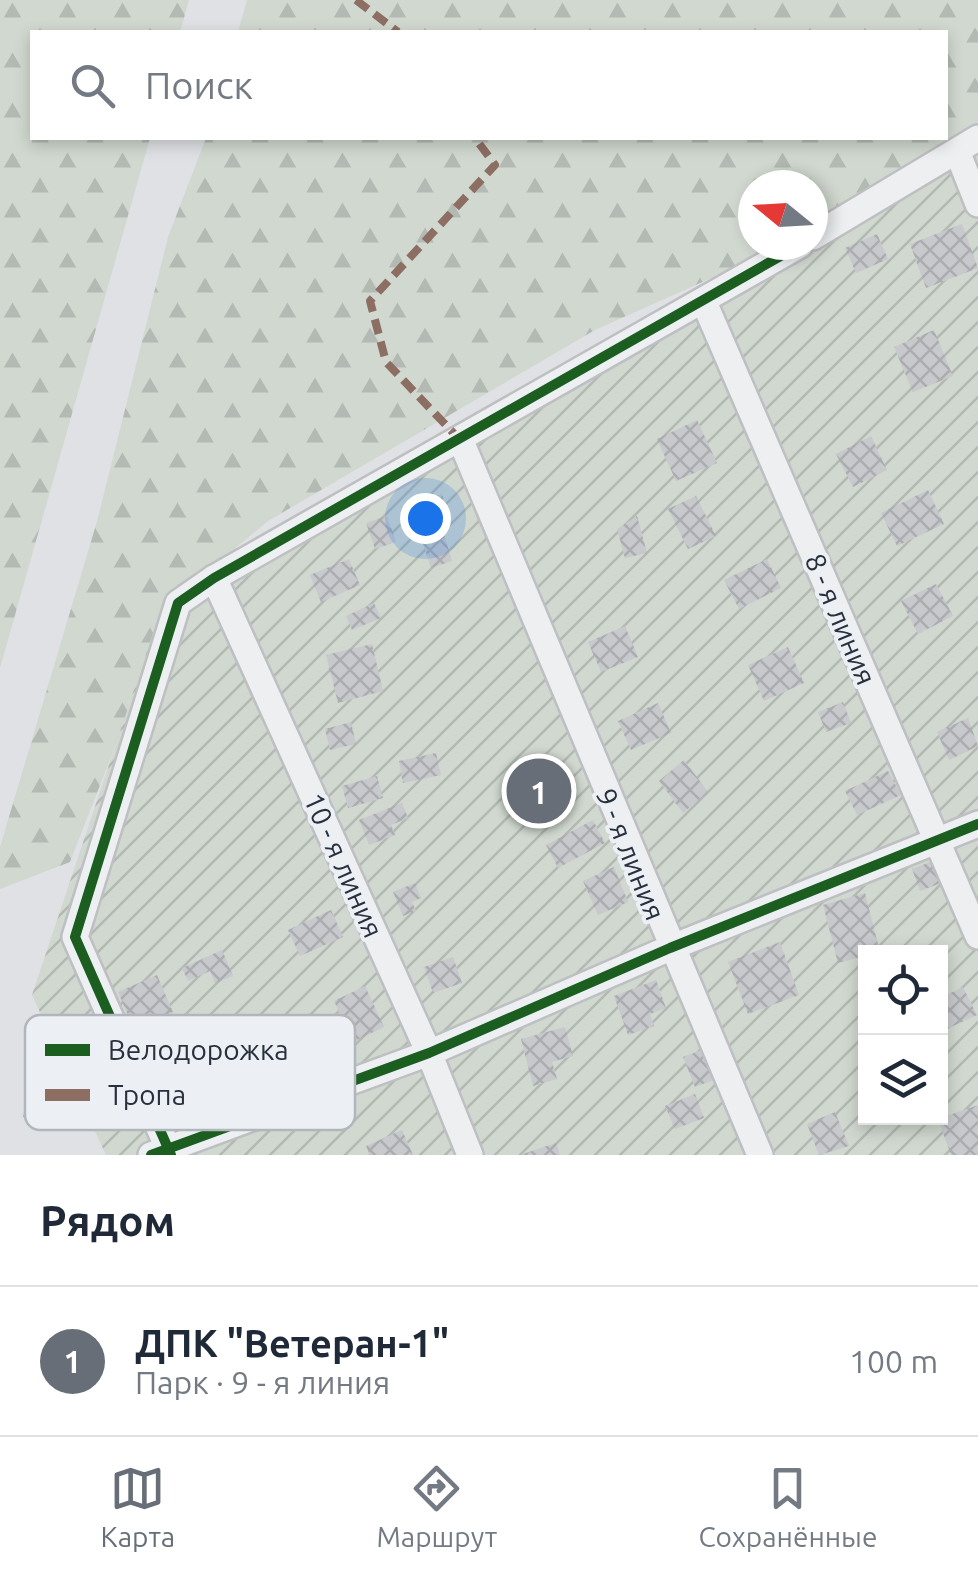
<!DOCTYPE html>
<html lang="ru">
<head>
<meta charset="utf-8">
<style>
	:root { --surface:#fff; --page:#f6f6f7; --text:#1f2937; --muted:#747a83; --line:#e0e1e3; --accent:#676e77 }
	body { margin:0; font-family:Ubuntu,sans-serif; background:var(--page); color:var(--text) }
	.controls { position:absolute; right:30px; bottom:30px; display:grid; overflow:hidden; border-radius:0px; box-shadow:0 5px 15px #0003 }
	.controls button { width:90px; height:90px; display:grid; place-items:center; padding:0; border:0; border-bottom:2px solid var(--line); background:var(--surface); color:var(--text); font:50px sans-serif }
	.compass { position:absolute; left:738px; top:170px; width:90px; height:90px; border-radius:50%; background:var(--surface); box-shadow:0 5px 15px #0003; rotate:288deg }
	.you { position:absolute; left:425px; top:518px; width:35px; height:35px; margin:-25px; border:8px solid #fff; border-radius:50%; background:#1a73e8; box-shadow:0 0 0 15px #1a73e833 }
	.badge { display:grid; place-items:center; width:65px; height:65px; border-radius:50%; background:var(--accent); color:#fff; font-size:32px; font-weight:700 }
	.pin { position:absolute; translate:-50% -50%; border:5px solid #fff; box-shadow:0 2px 10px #0006 }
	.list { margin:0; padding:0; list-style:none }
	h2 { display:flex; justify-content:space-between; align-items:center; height:130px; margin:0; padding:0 40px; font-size:42px }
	h2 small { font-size:32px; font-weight:400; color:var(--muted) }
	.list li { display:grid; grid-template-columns:65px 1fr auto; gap:30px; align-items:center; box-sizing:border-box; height:150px; padding:0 40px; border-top:2px solid var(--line) }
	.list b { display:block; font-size:38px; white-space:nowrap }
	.list p { margin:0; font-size:32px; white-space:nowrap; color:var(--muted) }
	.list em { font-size:32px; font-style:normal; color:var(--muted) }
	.icon { flex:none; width:55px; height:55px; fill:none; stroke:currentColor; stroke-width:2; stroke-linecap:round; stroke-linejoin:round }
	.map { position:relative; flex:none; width:978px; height:1155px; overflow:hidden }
	.search { position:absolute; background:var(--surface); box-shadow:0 5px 15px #0003; left:30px; right:30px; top:30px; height:110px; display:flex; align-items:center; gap:25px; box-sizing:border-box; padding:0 35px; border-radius:0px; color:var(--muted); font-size:38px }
	.sheet { height:280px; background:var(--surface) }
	nav { display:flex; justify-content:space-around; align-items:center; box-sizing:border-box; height:140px; border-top:2px solid var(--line); background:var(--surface); font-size:28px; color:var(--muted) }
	nav a { display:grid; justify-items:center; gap:5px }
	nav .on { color:var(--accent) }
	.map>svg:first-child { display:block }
	.forest { fill:url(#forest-firs) }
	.garden { fill:url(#garden-furrows); fill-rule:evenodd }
	.building { fill:url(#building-cross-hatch) }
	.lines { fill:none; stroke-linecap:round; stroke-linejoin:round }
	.minor-casing { stroke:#bdbfc2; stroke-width:30 }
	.minor { stroke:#eeeff1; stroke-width:25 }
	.quiet { stroke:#8d6e63; stroke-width:8; stroke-dasharray:15 8; stroke-linecap:butt }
	.cycleway-casing { stroke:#ecf0f4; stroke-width:16 }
	.cycleway { stroke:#1b5e20; stroke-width:10 }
	.labels { text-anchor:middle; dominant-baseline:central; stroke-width:8; stroke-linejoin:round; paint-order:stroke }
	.street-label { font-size:28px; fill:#27303c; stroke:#ecf0f4 }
	.key { fill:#ecf0f4; stroke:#b1b6bd; stroke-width:2.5 }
	.key-label { font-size:28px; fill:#27303c }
</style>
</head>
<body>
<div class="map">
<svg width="978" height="1155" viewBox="0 0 978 1155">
	<defs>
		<pattern id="forest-firs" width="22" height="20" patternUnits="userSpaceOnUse" patternTransform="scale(2.5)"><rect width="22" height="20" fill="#d0d8cf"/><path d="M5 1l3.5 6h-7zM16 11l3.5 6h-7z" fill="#b3bab3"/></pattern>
		<pattern id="garden-furrows" width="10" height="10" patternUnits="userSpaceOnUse" patternTransform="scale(2.5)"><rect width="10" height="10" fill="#d0d8cf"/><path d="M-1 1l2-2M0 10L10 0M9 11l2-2" fill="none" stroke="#b3bab3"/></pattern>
		<pattern id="building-cross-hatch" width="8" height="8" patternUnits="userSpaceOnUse" patternTransform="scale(2.5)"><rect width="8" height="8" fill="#c7c9cc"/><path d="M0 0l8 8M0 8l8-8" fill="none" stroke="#abadb0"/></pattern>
	</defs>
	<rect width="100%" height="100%" fill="#dfe1e4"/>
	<!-- forest -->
	<g class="forest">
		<path d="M0 0H189L180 32H32V138H150L0 668Z"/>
		<path d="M247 0H978V147L813 232V185H753V245H785L595 330 268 521 172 601 70 862 0 889V847L98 518 168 237 206 138H946V32H238Z"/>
	</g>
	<!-- garden -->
	<path class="garden" d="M978 156V1155H106L32 995 154 630ZM866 952H940V1118H866Z"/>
	<!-- building -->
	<g class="building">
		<path d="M962 224 978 268 926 288 910 244Z"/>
		<path d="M877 234 888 259 856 273 845 248Z"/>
		<path d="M934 330 953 376 913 392 894 347Z"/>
		<path d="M697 420 717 463 676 481 657 439Z"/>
		<path d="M871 436 887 470 853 487 836 454Z"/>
		<path d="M928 490 944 524 897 546 881 513Z"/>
		<path d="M442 494 451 521 441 524 452 561 431 568 410 504Z"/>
		<path d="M696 496 716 536 688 549 668 509Z"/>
		<path d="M387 516 396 542 375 549 366 523Z"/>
		<path d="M637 516 647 553 625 558 617 529Z"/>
		<path d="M349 559 360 585 321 602 310 575Z"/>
		<path d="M767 559 781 588 739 609 724 580Z"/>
		<path d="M936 584 953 616 918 634 901 601Z"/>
		<path d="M374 603 381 618 352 630 346 616Z"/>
		<path d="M625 626 638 657 601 672 588 642Z"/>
		<path d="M372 644 383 691 338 703 326 655Z"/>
		<path d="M788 647 804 683 764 701 748 665Z"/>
		<path d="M843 702 851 723 826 732 818 712Z"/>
		<path d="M658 703 671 733 631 750 618 721Z"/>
		<path d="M968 718 978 746 949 760 937 732Z"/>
		<path d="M351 722 356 744 330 750 325 729Z"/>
		<path d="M436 753 441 775 403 783 399 761Z"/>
		<path d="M684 760 708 792 683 813 659 781Z"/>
		<path d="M559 761 571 784 529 806 517 783Z"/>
		<path d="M888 771 901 795 857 815 845 791Z"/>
		<path d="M377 776 383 798 348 808 342 786Z"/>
		<path d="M402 803 408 818 391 825 395 835 369 845 359 820Z"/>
		<path d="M593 820 605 843 558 868 546 845Z"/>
		<path d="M933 861 941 883 920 891 912 869Z"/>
		<path d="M614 867 628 902 598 915 583 881Z"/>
		<path d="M415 883 421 898 412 902 416 911 403 916 393 892Z"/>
		<path d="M865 893 880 952 838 963 823 905Z"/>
		<path d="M331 910 343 937 300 956 288 930Z"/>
		<path d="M780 942 799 995 748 1014 728 962Z"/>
		<path d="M222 950 233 976 215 983 210 971 188 981 182 968Z"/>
		<path d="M453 957 462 983 433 993 424 967Z"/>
		<path d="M157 975 173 1012 134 1029 118 992Z"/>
		<path d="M656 980 666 1008 650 1014 654 1026 628 1035 614 996Z"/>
		<path d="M365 986 384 1027 353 1042 334 1001Z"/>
		<path d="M963 987 977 1015 940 1032V998Z"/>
		<path d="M565 1027 573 1056 552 1062 557 1079 533 1086 521 1039Z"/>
		<path d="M702 1050 713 1080 695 1087 683 1057Z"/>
		<path d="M30 1078 56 1083 49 1122 23 1117Z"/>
		<path d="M695 1094 704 1118 675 1129 665 1106Z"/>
		<path d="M978 1105V1155H951L938 1119Z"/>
		<path d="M835 1112 849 1146 819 1155 807 1124Z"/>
		<path d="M402 1130 413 1155H370L366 1146Z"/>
		<path d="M556 1143 560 1155H523V1154Z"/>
	</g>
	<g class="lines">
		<!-- minor casing -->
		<g class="minor-casing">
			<g id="minor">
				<path d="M957 151 978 204"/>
				<path d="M813 237 978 138"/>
				<path d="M704 302 978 936"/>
				<path d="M461 441 760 1155"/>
				<path d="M214 578 429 1053 470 1155"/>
				<path d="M151 1155 429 1053 670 948 978 824"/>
				<path d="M171 1155 75 937 178 603 214 578 800 245"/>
			</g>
		</g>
		<!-- minor -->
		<use href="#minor" class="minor"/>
		<!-- quiet -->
		<g class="quiet">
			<path d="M356 0 398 32"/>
			<path d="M461 441 386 362 370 301 495 165 475 138"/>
		</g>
		<!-- cycleway casing -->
		<g class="cycleway-casing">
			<g id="cycleway">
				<path d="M151 1155 429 1053 670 948 978 824"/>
				<path d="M171 1155 75 937 178 603 214 578 800 245"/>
			</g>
		</g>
		<!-- cycleway -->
		<use href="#cycleway" class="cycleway"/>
	</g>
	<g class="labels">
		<!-- street labels -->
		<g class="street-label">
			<text transform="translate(841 619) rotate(67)">8 - я линия</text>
			<text transform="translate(631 854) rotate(68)">9 - я линия</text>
			<text transform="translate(344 865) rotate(66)">10 - я линия</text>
		</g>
	</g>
	<!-- legend -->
	<rect x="25" y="1015" width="330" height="115" rx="15" class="key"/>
	<rect x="45" y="1044" width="45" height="12" fill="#1b5e20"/>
	<rect x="45" y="1089" width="45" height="12" fill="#8d6e63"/>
	<g class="key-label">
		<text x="108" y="1060">Велодорожка</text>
		<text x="108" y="1105">Тропа</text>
	</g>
</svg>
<div class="controls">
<button><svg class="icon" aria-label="locate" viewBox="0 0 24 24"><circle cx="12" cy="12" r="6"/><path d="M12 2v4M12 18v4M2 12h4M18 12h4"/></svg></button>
<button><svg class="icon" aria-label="layers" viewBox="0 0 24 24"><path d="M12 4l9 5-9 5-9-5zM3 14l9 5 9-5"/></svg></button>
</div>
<svg class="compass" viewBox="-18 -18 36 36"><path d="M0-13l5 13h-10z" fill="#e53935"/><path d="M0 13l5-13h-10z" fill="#747a83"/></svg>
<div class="you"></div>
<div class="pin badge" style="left:539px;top:791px">1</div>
<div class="search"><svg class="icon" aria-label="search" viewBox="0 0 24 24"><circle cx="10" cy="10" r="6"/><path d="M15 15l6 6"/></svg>Поиск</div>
</div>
<section class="sheet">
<h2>Рядом<small></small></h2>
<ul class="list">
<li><span class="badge">1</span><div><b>ДПК &quot;Ветеран-1&quot;</b><p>Парк · 9 - я линия</p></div><em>100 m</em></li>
</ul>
</section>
<nav>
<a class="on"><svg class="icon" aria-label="map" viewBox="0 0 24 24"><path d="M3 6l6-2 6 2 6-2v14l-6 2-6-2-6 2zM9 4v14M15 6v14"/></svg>Карта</a>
<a><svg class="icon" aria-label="directions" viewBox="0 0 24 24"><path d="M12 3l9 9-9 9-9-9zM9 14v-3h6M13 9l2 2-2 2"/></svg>Маршрут</a>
<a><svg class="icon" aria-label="saved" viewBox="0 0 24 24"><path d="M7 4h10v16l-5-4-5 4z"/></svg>Сохранённые</a>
</nav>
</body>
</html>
